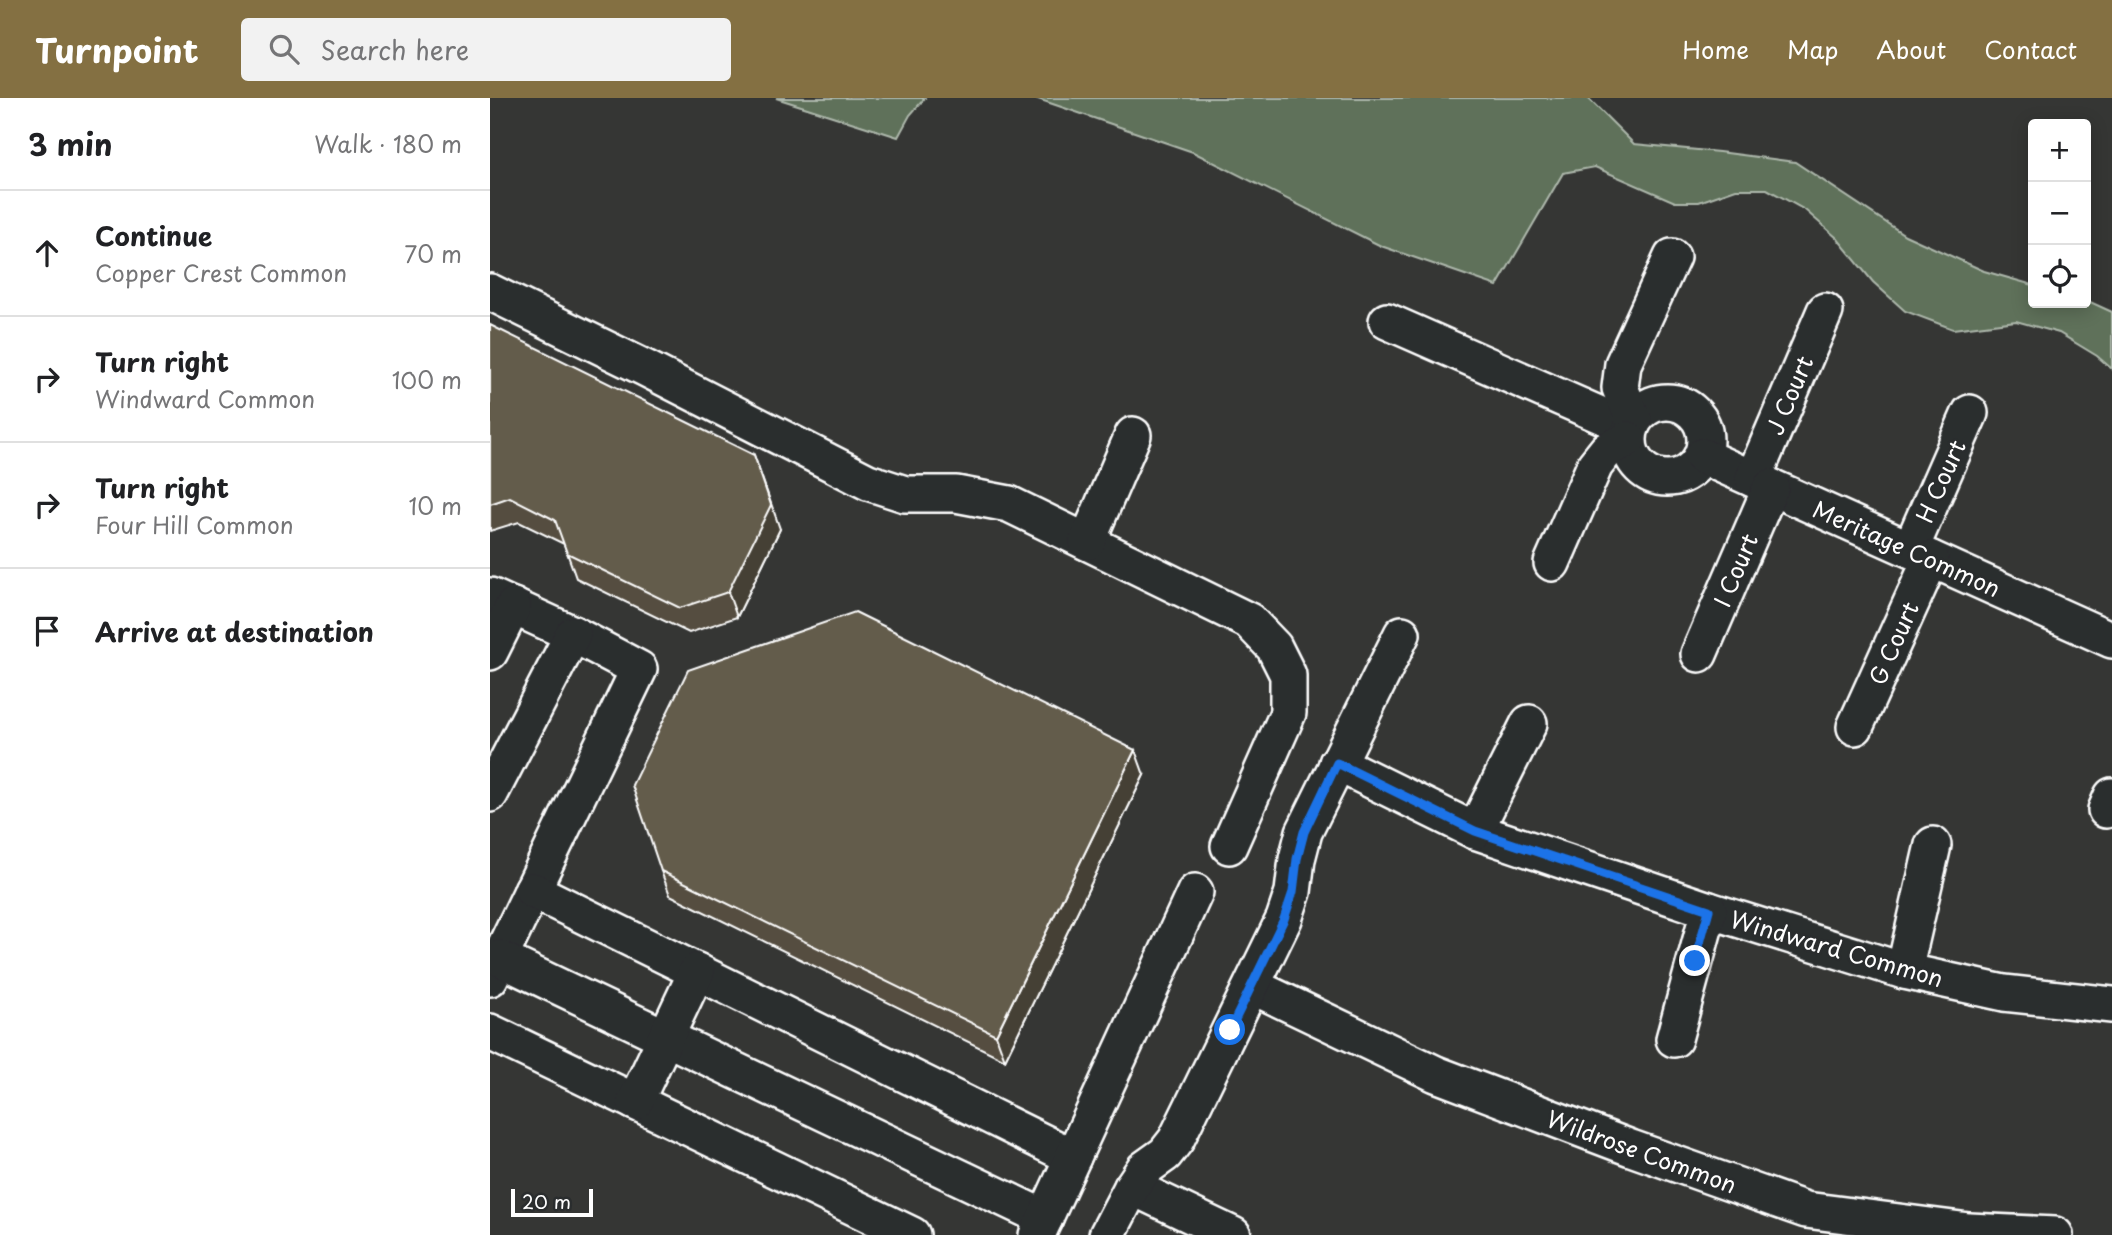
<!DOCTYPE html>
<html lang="en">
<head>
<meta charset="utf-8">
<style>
	:root { --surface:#fff; --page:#f2f2f2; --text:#202124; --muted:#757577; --line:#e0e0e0; --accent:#847042 }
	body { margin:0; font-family:"Playpen Sans",sans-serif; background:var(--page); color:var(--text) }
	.controls { position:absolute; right:21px; top:21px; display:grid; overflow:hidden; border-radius:7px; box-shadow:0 4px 18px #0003 }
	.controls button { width:63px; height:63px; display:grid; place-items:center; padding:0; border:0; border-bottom:2px solid var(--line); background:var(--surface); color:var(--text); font:35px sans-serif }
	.scale { position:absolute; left:21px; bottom:18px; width:82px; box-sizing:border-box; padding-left:7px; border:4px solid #fff; border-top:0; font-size:19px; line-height:24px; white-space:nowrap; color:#fff; -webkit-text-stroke:5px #2a2d2e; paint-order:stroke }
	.stop { position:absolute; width:21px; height:21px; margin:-16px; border:5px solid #1a73e8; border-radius:50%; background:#fff }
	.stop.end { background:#1a73e8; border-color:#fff; box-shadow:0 2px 7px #0008 }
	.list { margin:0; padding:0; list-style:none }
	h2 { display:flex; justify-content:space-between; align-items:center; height:91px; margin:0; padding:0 28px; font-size:30px }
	h2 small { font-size:23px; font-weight:400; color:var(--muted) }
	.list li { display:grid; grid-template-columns:46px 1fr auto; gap:21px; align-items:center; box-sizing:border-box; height:126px; padding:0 28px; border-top:2px solid var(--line) }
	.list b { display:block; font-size:26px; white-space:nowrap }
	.list p { margin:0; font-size:23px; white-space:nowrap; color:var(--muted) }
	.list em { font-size:23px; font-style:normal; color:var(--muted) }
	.icon { flex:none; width:38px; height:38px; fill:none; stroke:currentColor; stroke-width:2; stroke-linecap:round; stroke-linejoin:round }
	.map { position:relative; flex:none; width:1622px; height:1137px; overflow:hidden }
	header { display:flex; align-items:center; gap:42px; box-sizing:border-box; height:98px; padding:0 35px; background:var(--accent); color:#fff }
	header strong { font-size:33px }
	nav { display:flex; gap:38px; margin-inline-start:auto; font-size:24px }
	.search { width:490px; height:63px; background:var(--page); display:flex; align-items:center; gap:18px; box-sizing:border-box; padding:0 24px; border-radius:7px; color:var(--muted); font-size:26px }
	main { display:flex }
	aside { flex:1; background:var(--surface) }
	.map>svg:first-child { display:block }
	.green { fill:#5e715a; stroke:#aeb8ac; stroke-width:2 }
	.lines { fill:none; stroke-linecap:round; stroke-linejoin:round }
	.minor-casing { stroke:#fff; stroke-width:40 }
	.minor { stroke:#2a2d2e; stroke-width:35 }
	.wall { fill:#554e40; stroke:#fff; stroke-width:2 }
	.shaded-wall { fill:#454034; stroke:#fff; stroke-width:2 }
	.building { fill:#635b4b; stroke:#fff; stroke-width:2 }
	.route { stroke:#1a73e8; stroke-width:9 }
	.labels { text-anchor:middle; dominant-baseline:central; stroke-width:5; stroke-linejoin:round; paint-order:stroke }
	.street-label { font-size:23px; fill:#fff; stroke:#2a2d2e }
</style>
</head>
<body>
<header>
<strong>Turnpoint</strong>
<div class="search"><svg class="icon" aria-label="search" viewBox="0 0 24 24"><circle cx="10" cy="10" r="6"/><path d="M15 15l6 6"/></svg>Search here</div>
<nav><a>Home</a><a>Map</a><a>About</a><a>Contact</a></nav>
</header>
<main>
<aside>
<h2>3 min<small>Walk · 180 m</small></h2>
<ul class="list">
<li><svg class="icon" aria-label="ahead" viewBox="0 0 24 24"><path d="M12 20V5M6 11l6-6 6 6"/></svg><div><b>Continue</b><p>Copper Crest Common</p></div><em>70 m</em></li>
<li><svg class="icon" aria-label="right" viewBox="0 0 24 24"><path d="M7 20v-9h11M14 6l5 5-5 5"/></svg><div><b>Turn right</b><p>Windward Common</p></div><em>100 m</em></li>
<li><svg class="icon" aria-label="right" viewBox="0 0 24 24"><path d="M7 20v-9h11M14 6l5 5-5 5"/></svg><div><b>Turn right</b><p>Four Hill Common</p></div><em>10 m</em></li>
<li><svg class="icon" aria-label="arrive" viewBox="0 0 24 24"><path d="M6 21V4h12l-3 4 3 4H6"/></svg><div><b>Arrive at destination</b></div></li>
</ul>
</aside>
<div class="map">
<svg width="1622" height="1137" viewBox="0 0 1622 1137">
	<rect width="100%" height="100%" fill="#353634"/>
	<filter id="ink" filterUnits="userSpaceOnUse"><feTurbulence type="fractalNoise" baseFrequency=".0143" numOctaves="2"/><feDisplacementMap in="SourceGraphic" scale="14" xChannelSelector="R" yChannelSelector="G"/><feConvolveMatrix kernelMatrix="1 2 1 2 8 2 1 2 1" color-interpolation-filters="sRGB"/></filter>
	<g filter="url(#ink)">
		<!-- green -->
		<g class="green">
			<path d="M286 0H435L420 17 408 39Z"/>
			<path d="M545 0H1098L1144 46 1229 54 1305 64 1415 137 1494 173 1543 187V205H1596V202L1622 214V271L1607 258 1569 235 1526 223 1463 231 1415 213 1383 184 1347 140 1315 112 1277 91H1246L1209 104H1185L1105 69 1073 75 1007 188 891 148 703 54Z"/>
		</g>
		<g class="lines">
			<!-- minor casing -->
			<g class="minor-casing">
				<g id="minor">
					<path d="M0 194 155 270 378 384 415 396H466L519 406 759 523 784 549 798 577V615L739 748"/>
					<path d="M897 223 1140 330"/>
					<circle cx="1177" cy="342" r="38"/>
					<path d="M1144 322 1130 290 1133 266 1182 159"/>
					<path d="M1212 358 1622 542"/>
					<path d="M1263 381 1335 213"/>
					<path d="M597 444 643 337"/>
					<path d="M1421 450 1480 315"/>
					<path d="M1062 465 1105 367 1117 352 1138 341"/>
					<path d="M0 498 83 536 149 571 0 880"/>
					<path d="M0 554 23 508"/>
					<path d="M1209 556 1281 389"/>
					<path d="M1365 629 1441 461"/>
					<path d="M847 665 985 733 1219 812 1414 873 1514 895 1622 907"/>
					<path d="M0 696 83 536"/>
					<path d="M1616 712 1622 698"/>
					<path d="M985 733 1039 625"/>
					<path d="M42 792 583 1059"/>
					<path d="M9 860 555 1120"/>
					<path d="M1414 873 1443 747"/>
					<path d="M762 888 946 976 1141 1050 1316 1112 1479 1133 1565 1137"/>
					<path d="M0 934 422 1137"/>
					<path d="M1184 941 1219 812"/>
					<path d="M145 1004 207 873"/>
					<path d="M642 1089 743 1137"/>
					<path d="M547 1137 705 794"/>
					<path d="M617 1137 642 1089 654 1071 675 1056 686 1042 794 821 803 794 807 761 814 734 912 536"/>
				</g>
			</g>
			<!-- minor -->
			<use href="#minor" class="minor"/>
		</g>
		<!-- wall -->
		<g class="wall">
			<path d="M0 227 290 431 247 519 199 535 86 480 74 446 29 424 0 433Z"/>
			<path d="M654 677 515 962 180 797 171 773Z"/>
		</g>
		<!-- shaded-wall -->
		<g class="shaded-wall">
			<path d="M264 357 290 431 247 519 238 494Z"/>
			<path d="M645 652 654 677 515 962 506 937Z"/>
		</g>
		<!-- building -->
		<g class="building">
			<path d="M0 227 264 357 281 407 238 494 190 510 77 455 65 422 20 399 0 406Z"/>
			<path d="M365 514 645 652 506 937 171 773 142 687 198 572Z"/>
		</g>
	</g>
	<g class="lines" filter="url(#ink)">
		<!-- route -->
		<path class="route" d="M740 932 794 821 803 794 807 761 814 734 847 665 985 733 1219 812 1205 863"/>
	</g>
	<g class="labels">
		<!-- street labels -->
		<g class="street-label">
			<text transform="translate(1299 297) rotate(-67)">J Court</text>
			<text transform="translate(1450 383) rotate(-66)">H Court</text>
			<text transform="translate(1417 450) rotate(24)">Meritage Common</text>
			<text transform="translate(1245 472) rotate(-67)">I Court</text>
			<text transform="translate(1403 545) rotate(-66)">G Court</text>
			<text transform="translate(1347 850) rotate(16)">Windward Common</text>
			<text transform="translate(1152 1053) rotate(20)">Wildrose Common</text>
		</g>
	</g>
</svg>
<div class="controls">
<button>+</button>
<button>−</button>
<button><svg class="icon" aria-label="locate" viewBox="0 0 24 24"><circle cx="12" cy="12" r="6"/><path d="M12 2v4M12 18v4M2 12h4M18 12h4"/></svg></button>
</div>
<div class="scale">20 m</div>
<div class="stop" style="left:740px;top:932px"></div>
<div class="stop end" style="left:1205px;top:863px"></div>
</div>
</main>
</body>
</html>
